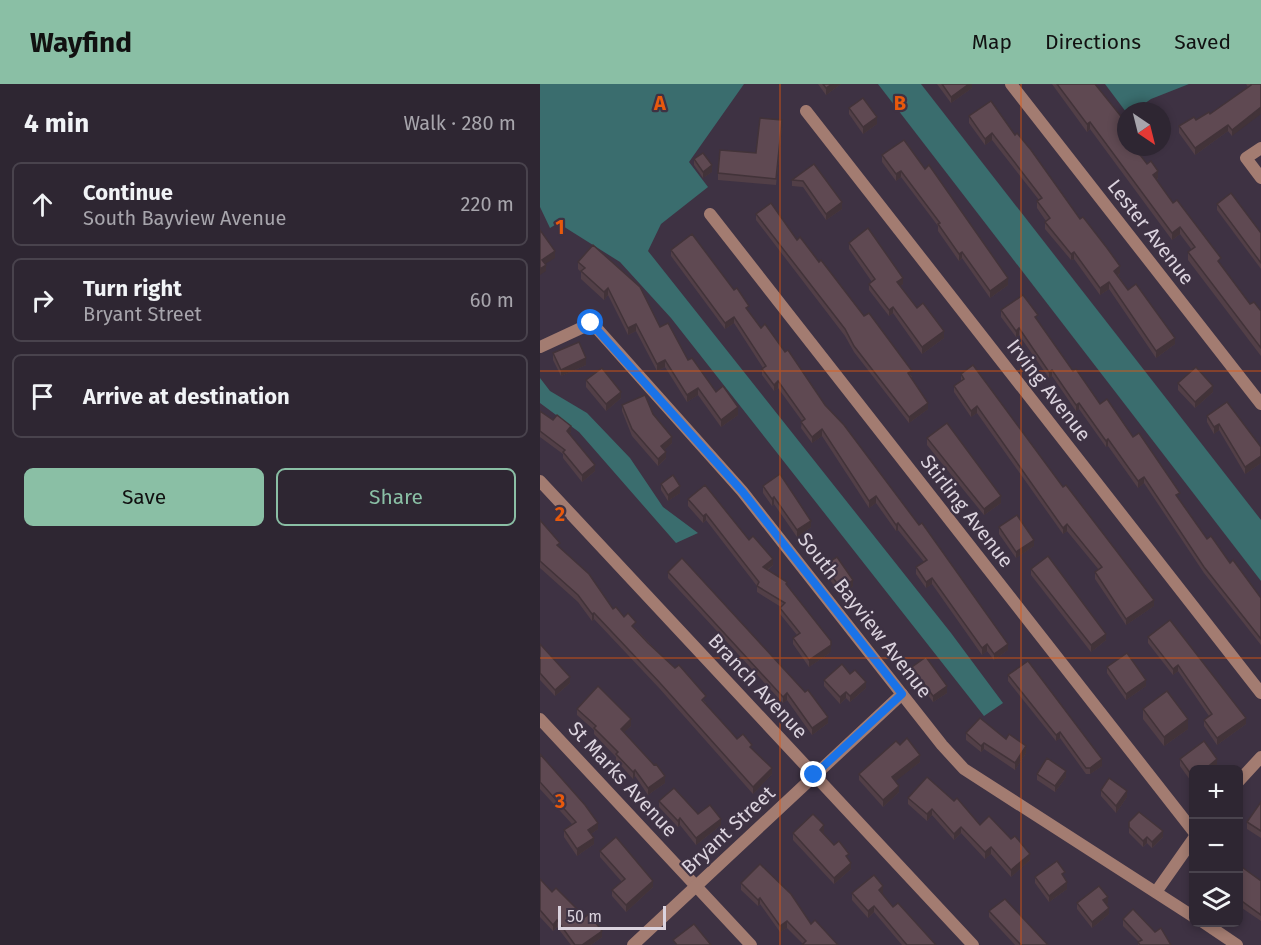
<!DOCTYPE html>
<html lang="en">
<head>
<meta charset="utf-8">
<style>
	:root { --surface:#2e2632; --page:#3a323e; --text:#f1f3f6; --muted:#a7a5ac; --line:#49434d; --accent:#8abfa5 }
	body { margin:0; font-family:"Fira Sans",sans-serif; background:var(--page); color:var(--text) }
	.controls { position:absolute; right:18px; bottom:18px; display:grid; overflow:hidden; border-radius:9px; box-shadow:0 3px 9px #0003 }
	.controls button { width:54px; height:54px; display:grid; place-items:center; padding:0; border:0; border-bottom:2px solid var(--line); background:var(--surface); color:var(--text); font:30px sans-serif }
	.compass { position:absolute; left:577px; top:18px; width:54px; height:54px; border-radius:50%; background:var(--surface); box-shadow:0 3px 9px #0003; rotate:145deg }
	.scale { position:absolute; left:18px; bottom:15px; width:108px; box-sizing:border-box; padding-left:6px; border:3px solid #dbd3de; border-top:0; font-size:16px; line-height:21px; white-space:nowrap; color:#dbd3de; -webkit-text-stroke:4px #3e3243; paint-order:stroke }
	.stop { position:absolute; width:18px; height:18px; margin:-14px; border:4px solid #1a73e8; border-radius:50%; background:#fff }
	.stop.end { background:#1a73e8; border-color:#fff; box-shadow:0 2px 6px #0008 }
	.list { margin:0; padding:0; list-style:none }
	h2 { display:flex; justify-content:space-between; align-items:center; height:78px; margin:0; padding:0 24px; font-size:26px }
	h2 small { font-size:20px; font-weight:400; color:var(--muted) }
	.list li { display:grid; grid-template-columns:39px 1fr auto; gap:18px; align-items:center; box-sizing:border-box; height:84px; margin:0 12px 12px; padding:0 12px; border:2px solid var(--line); border-radius:9px }
	.list b { display:block; font-size:22px; white-space:nowrap }
	.list p { margin:0; font-size:20px; white-space:nowrap; color:var(--muted) }
	.list em { font-size:20px; font-style:normal; color:var(--muted) }
	.actions { display:flex; gap:12px; padding:18px 24px }
	.actions a { flex:1; padding:14px 0; border:2px solid var(--accent); border-radius:9px; text-align:center; font-size:21px; color:var(--accent) }
	.actions .main { background:var(--accent); color:#111 }
	.icon { flex:none; width:33px; height:33px; fill:none; stroke:currentColor; stroke-width:2; stroke-linecap:round; stroke-linejoin:round }
	.map { position:relative; flex:none; width:721px; height:861px; overflow:hidden }
	header { display:flex; align-items:center; gap:36px; box-sizing:border-box; height:84px; padding:0 30px; background:var(--accent); color:#111 }
	header strong { font-size:28px }
	nav { display:flex; gap:33px; margin-inline-start:auto; font-size:21px }
	main { display:flex }
	aside { flex:1; background:var(--surface) }
	.map>svg:first-child { display:block }
	.water { fill:#3a6d6e }
	.lines { fill:none; stroke-linecap:round; stroke-linejoin:round }
	.minor { stroke:#a37c71; stroke-width:12 }
	.wall { fill:#523f47 }
	.shaded-wall { fill:#423339 }
	.building { fill:#5f4952; stroke:#423339; stroke-width:1.5 }
	.route { stroke:#1a73e8; stroke-width:8 }
	.grid { fill:none; stroke:#e8590c; stroke-width:1.5; stroke-opacity:0.55 }
	.labels { text-anchor:middle; dominant-baseline:central; stroke-width:4.5; stroke-linejoin:round; paint-order:stroke }
	.street-label { font-size:20px; fill:#dbd3de; stroke:#3e3243 }
	.grid-label { font-size:20px; text-anchor:middle; font-weight:bold; fill:#e8590c; stroke:#3e3243; stroke-width:4.5; stroke-linejoin:round; paint-order:stroke }
</style>
</head>
<body>
<header>
<strong>Wayfind</strong>
<nav><a>Map</a><a>Directions</a><a>Saved</a></nav>
</header>
<main>
<aside>
<h2>4 min<small>Walk · 280 m</small></h2>
<ul class="list">
<li><svg class="icon" aria-label="ahead" viewBox="0 0 24 24"><path d="M12 20V5M6 11l6-6 6 6"/></svg><div><b>Continue</b><p>South Bayview Avenue</p></div><em>220 m</em></li>
<li><svg class="icon" aria-label="right" viewBox="0 0 24 24"><path d="M7 20v-9h11M14 6l5 5-5 5"/></svg><div><b>Turn right</b><p>Bryant Street</p></div><em>60 m</em></li>
<li><svg class="icon" aria-label="arrive" viewBox="0 0 24 24"><path d="M6 21V4h12l-3 4 3 4H6"/></svg><div><b>Arrive at destination</b></div></li>
</ul>
<div class="actions"><a class="main">Save</a><a>Share</a></div>
</aside>
<div class="map">
<svg width="721" height="861" viewBox="0 0 721 861">
	<rect width="100%" height="100%" fill="#3e3243"/>
	<!-- water -->
	<g class="water">
		<path d="M0 0H204L149 78 168 103 121 140 108 167 411 549 463 619 444 632 131 234 80 178 18 139 10 144 0 123Z"/>
		<path d="M338 0H381L721 436V497Z"/>
		<path d="M565 0H649L611 15 594 27 586 28Z"/>
		<path d="M0 294 10 307 47 329 90 374 123 423 158 449 136 459 39 348 0 319Z"/>
	</g>
	<g class="lines">
		<!-- minor -->
		<g class="minor">
			<path d="M471 0 721 320"/>
			<path d="M266 27 721 609"/>
			<path d="M721 64 706 74 721 94"/>
			<path d="M170 130 654 748"/>
			<path d="M0 263 52 239 202 407 402 661 424 685 654 833"/>
			<path d="M0 397 433 861"/>
			<path d="M0 635 211 861"/>
			<path d="M698 698 721 673"/>
			<path d="M616 808 654 754"/>
			<path d="M663 838 697 861"/>
			<path d="M93 861 362 610"/>
		</g>
	</g>
	<!-- wall -->
	<g class="wall">
		<path d="M278 0H301L286 11Z"/>
		<path d="M397 0H432V4L411 19Z"/>
		<path d="M512 0H555L586 63 618 94 616 96 633 119 710 220 721 227V272L648 176V168L652 166 640 150 632 156 550 45 547 48Z"/>
		<path d="M706 0H721L692 52 688 47 655 71 639 49V42L656 36 670 30 708 3Z"/>
		<path d="M309 24 337 40 323 50 309 30Z"/>
		<path d="M429 32 475 51 540 135 580 189 578 191 588 206 635 260 616 274 569 205 560 211 534 175 531 176 505 145V138L506 137 497 124V117L499 116 452 56 445 61 429 39Z"/>
		<path d="M242 43 236 101 178 96V89L216 69Z"/>
		<path d="M364 56 468 201 450 214 422 174 419 177 398 147V142L361 93 356 97 342 78V71Z"/>
		<path d="M154 75 172 88 163 94 154 81Z"/>
		<path d="M274 80 302 125 286 136 263 103 252 102V96Z"/>
		<path d="M677 120 721 149V185L677 126Z"/>
		<path d="M216 130 257 156 279 178 324 232 372 293 371 294 388 325 369 339 314 268 305 252 216 136Z"/>
		<path d="M309 159 363 200 360 202 377 224 404 254 382 270 353 229 349 232 329 206V200L332 198 309 165Z"/>
		<path d="M131 166 209 228 221 244 285 321 468 566 454 576 447 567 442 571 392 500 386 504 376 490V483L384 478 358 446 356 447 336 419 329 424 282 352 272 359 261 344 262 337 238 304 234 307 222 291V285L223 284 194 239 185 245 131 172Z"/>
		<path d="M38 178 120 243 176 308 198 331 181 343 158 311 147 318 125 283 117 287 96 247 88 251 68 211 64 216 41 195V188L38 185Z"/>
		<path d="M461 226 498 237 533 287 560 320 593 353 639 415 667 455 690 479 721 514V561L664 489 604 399 598 404 568 362 566 363 539 325 536 327 512 292 509 294 479 251 476 253 461 233Z"/>
		<path d="M13 269 46 281 21 292 13 276Z"/>
		<path d="M421 290 523 403 614 522 586 541 555 495V488L559 486 527 447 523 450 437 329 431 333 414 308V302L421 298Z"/>
		<path d="M46 296 81 314 66 327 46 303Z"/>
		<path d="M638 299 673 308 655 324 638 306Z"/>
		<path d="M82 321 113 330 132 359 124 366 126 374 118 382 92 352 82 327Z"/>
		<path d="M0 327 31 348 29 350 55 387 42 398 23 374V370L0 353Z"/>
		<path d="M667 332 721 363V379L705 390 679 346 674 350 667 338Z"/>
		<path d="M387 354 461 419 444 431 387 361Z"/>
		<path d="M121 400 140 409 128 417 121 406Z"/>
		<path d="M223 402 271 443 257 453 234 420 232 422 223 409Z"/>
		<path d="M148 415 209 456 233 481 228 486 247 502 291 568 269 583 253 560V554L257 551 240 530V524L241 523 217 508V502L166 436 163 439 148 422Z"/>
		<path d="M0 436 20 464 73 525 96 545 166 619H165L197 655 212 665 232 690 213 710 120 605 54 535 52 537 38 518 0 484Z"/>
		<path d="M459 443 494 462 476 474 459 450Z"/>
		<path d="M284 481 313 502 301 511 284 488Z"/>
		<path d="M491 485 566 556 551 568 491 491Z"/>
		<path d="M128 488 288 639 272 651 247 616 243 619 128 494Z"/>
		<path d="M608 553 706 640 677 661 664 642V636L669 632 638 587 633 591 608 559Z"/>
		<path d="M0 560 30 599 15 612 0 596Z"/>
		<path d="M372 583 407 609 393 618 372 589Z"/>
		<path d="M567 583 606 602 586 616 567 589Z"/>
		<path d="M310 590 326 604 310 618 306 614 300 620 284 602V596Z"/>
		<path d="M468 591 562 682 550 690H546L520 654 516 657 468 597Z"/>
		<path d="M37 625 91 642 84 648 125 699 108 711 95 692 93 695 76 676V673L54 650V646L37 631Z"/>
		<path d="M603 625 648 645 624 662 603 635Z"/>
		<path d="M426 649 466 655 486 669 475 686 444 665 441 668 426 656Z"/>
		<path d="M360 661 380 678 355 697 359 708 343 723 319 696V690Z"/>
		<path d="M0 670 58 745 51 750 54 760 37 772 24 753V746L32 740 0 705Z"/>
		<path d="M640 675 677 682 653 700 640 682Z"/>
		<path d="M497 690 526 693 515 708 497 696Z"/>
		<path d="M561 706 587 713 576 729 561 712Z"/>
		<path d="M368 714 440 741 490 776 471 793 451 770 445 775 421 749 414 756 392 731 387 737 368 720Z"/>
		<path d="M119 717 158 730 181 741 156 761 140 741 138 743 119 723Z"/>
		<path d="M721 718V754L707 745V738Z"/>
		<path d="M589 738 623 753 612 764 607 759 603 763 589 749Z"/>
		<path d="M284 748 283 749 309 776 311 785 294 800 253 756V749Z"/>
		<path d="M60 767 113 803 86 828 72 812V806L82 798 60 773Z"/>
		<path d="M699 781 721 797V837L699 822Z"/>
		<path d="M495 793 525 794 527 805 509 818 495 799Z"/>
		<path d="M0 795 12 808 62 853 51 861H31L17 843 13 847 0 833Z"/>
		<path d="M201 799 271 840 298 861 263 860 247 844 240 848 220 820 218 822 201 806Z"/>
		<path d="M312 809H343L342 810 353 823 396 861H362L334 828 328 834 312 816Z"/>
		<path d="M537 819H568L566 820 569 830 552 844 537 825Z"/>
		<path d="M449 827 508 861H475L449 833Z"/>
		<path d="M583 835 615 848 631 861H598L599 858 583 842Z"/>
	</g>
	<!-- shaded-wall -->
	<g class="shaded-wall">
		<path d="M292 0H301L286 11V4Z"/>
		<path d="M429 0H432V4L411 19V13Z"/>
		<path d="M721 23V30L692 52V46Z"/>
		<path d="M337 33V40L323 50V43Z"/>
		<path d="M550 38V45L547 48V40Z"/>
		<path d="M688 41V47L655 71V64Z"/>
		<path d="M452 49V56L445 61V55Z"/>
		<path d="M172 81V88L163 94V88Z"/>
		<path d="M361 87V93L356 97V90Z"/>
		<path d="M618 87V94L613 98V91Z"/>
		<path d="M302 118V125L286 136V130Z"/>
		<path d="M640 143V150L632 156V149Z"/>
		<path d="M15 167V174L2 182V176Z"/>
		<path d="M422 168V174L419 177V170Z"/>
		<path d="M534 168V175L531 176V170Z"/>
		<path d="M6 181V187L0 191V185Z"/>
		<path d="M580 182V189L574 194V187Z"/>
		<path d="M363 194V200L357 205V198Z"/>
		<path d="M468 194V201L450 214V207Z"/>
		<path d="M569 198V205L560 211V204Z"/>
		<path d="M68 204V211L64 216V208Z"/>
		<path d="M353 223V229L349 232V226Z"/>
		<path d="M194 233V239L185 245V239Z"/>
		<path d="M96 240V247L88 251V244Z"/>
		<path d="M479 244V251L476 253V247Z"/>
		<path d="M404 247V254L382 270V263Z"/>
		<path d="M635 254V260L616 274V267Z"/>
		<path d="M46 274V281L21 292V286Z"/>
		<path d="M125 276V283L117 287V280Z"/>
		<path d="M512 286V292L509 294V288Z"/>
		<path d="M238 297V304L234 307V301Z"/>
		<path d="M673 302V308L655 324V318Z"/>
		<path d="M158 304V311L147 318V311Z"/>
		<path d="M81 308V314L66 327V320Z"/>
		<path d="M388 319V325L369 339V333Z"/>
		<path d="M539 319V325L536 327V321Z"/>
		<path d="M437 322V329L431 333V327Z"/>
		<path d="M198 323V331L181 343V336Z"/>
		<path d="M679 340V346L674 350V343Z"/>
		<path d="M31 342V348L27 353V347Z"/>
		<path d="M282 345V352L272 359V353Z"/>
		<path d="M132 353V359L121 369V362Z"/>
		<path d="M568 355V362L566 363V357Z"/>
		<path d="M126 368V374L118 382V375Z"/>
		<path d="M721 372V379L705 390V383Z"/>
		<path d="M55 381V387L42 398V391Z"/>
		<path d="M604 393V399L598 404V397Z"/>
		<path d="M140 402V409L128 417V411Z"/>
		<path d="M336 412V419L329 424V417Z"/>
		<path d="M461 412V419L444 431V425Z"/>
		<path d="M234 413V420L232 422V415Z"/>
		<path d="M166 430V436L163 439V432Z"/>
		<path d="M271 437V443L257 453V446Z"/>
		<path d="M358 439V446L356 447V441Z"/>
		<path d="M527 440V447L523 450V444Z"/>
		<path d="M494 456V462L476 474V468Z"/>
		<path d="M233 475V481L223 489V483Z"/>
		<path d="M392 494V500L386 504V498Z"/>
		<path d="M313 496V502L301 511V505Z"/>
		<path d="M614 516V522L586 541V535Z"/>
		<path d="M54 529V535L52 537V530Z"/>
		<path d="M566 550V556L551 568V561Z"/>
		<path d="M447 560V567L442 571V564Z"/>
		<path d="M468 560V566L454 576V570Z"/>
		<path d="M291 561V568L269 583V576Z"/>
		<path d="M638 581V587L633 591V585Z"/>
		<path d="M30 593V599L15 612V606Z"/>
		<path d="M606 596V602L586 616V610Z"/>
		<path d="M326 598V604L310 618V612Z"/>
		<path d="M407 602V609L393 618V612Z"/>
		<path d="M306 608V614L300 620V613Z"/>
		<path d="M247 609V616L243 619V613Z"/>
		<path d="M288 633V639L272 651V644Z"/>
		<path d="M706 634V640L677 661V654Z"/>
		<path d="M91 635V642L81 651V645Z"/>
		<path d="M648 635V645L624 662V653Z"/>
		<path d="M520 648V654L516 657V651Z"/>
		<path d="M444 659V665L441 668V662Z"/>
		<path d="M486 662V669L475 686V679Z"/>
		<path d="M380 671V678L352 700V693Z"/>
		<path d="M562 675V682L550 690V684Z"/>
		<path d="M677 675V682L672 686H664Z"/>
		<path d="M232 684V690L213 710V703Z"/>
		<path d="M95 686V692L93 695V688Z"/>
		<path d="M526 687V693L515 708V702Z"/>
		<path d="M125 692V699L108 711V704Z"/>
		<path d="M359 702V708L343 723V716Z"/>
		<path d="M587 707V713L576 729V722Z"/>
		<path d="M392 725V731L387 737V730Z"/>
		<path d="M140 734V741L138 743V737Z"/>
		<path d="M181 735V741L156 761V754Z"/>
		<path d="M58 739V745L48 752V746Z"/>
		<path d="M284 741V748L280 752V746Z"/>
		<path d="M421 743V749L414 756V750Z"/>
		<path d="M623 747V753L612 764V758Z"/>
		<path d="M607 753V759L603 763V757Z"/>
		<path d="M54 754V760L37 772V765Z"/>
		<path d="M451 763V770L445 775V768Z"/>
		<path d="M490 770V776L471 793V786Z"/>
		<path d="M311 779V785L294 800V794Z"/>
		<path d="M113 797V803L86 828V821Z"/>
		<path d="M527 798V805L509 818V812Z"/>
		<path d="M343 802V809L339 812V806Z"/>
		<path d="M568 813V819L563 823V816Z"/>
		<path d="M220 814V820L218 822V816Z"/>
		<path d="M334 822V828L328 834V827Z"/>
		<path d="M569 824V830L552 844V838Z"/>
		<path d="M17 836V843L13 847V841Z"/>
		<path d="M247 837V844L240 848V842Z"/>
		<path d="M62 847V853L51 861H42Z"/>
	</g>
	<!-- building -->
	<g class="building">
		<path d="M283 0H292L286 4Z"/>
		<path d="M402 0H429L411 13Z"/>
		<path d="M517 0H555L584 36 586 39V63H594L607 80 611 77 618 87 613 91 633 119 637 116 681 174 678 177 710 220 714 218 721 227V264L648 168 655 163 640 143 632 149 550 38 547 40Z"/>
		<path d="M711 0H721V23L692 46 688 41 655 64 639 42 654 33 656 36 669 28 670 30 711 1Z"/>
		<path d="M323 14 337 33 323 43 309 24Z"/>
		<path d="M451 17 475 51 477 49 491 66 540 135 543 133 567 164 580 182 574 187 588 206 596 200 635 254 616 267 569 198 560 204 534 168 531 170 505 138 510 134 497 117 502 114 452 49 445 55 429 32Z"/>
		<path d="M220 34 242 36 236 95 178 89 180 66 216 69Z"/>
		<path d="M364 56 385 85 389 81 468 194 450 207 422 168 419 170 398 140 400 139 361 87 356 90 342 71Z"/>
		<path d="M163 69 172 81 163 88 154 75Z"/>
		<path d="M274 80 302 118 286 130 263 97 252 96Z"/>
		<path d="M691 109 721 149V179L677 120Z"/>
		<path d="M231 119 257 156 260 153 279 178 281 176 324 232 329 229 372 287 368 289 388 319 369 333 314 262 305 245 216 130Z"/>
		<path d="M328 144 363 194 357 198 377 224 383 219 404 247 382 263 353 223 349 226 329 200 335 195 309 159Z"/>
		<path d="M0 146 15 167 2 176 6 181 0 185Z"/>
		<path d="M152 150 194 206 197 204 209 222 206 224 221 244 225 240 245 268 248 266 285 321 304 341 379 441 382 439 468 560 454 570 447 560 442 564 392 494 386 498 376 483 387 476 358 439 356 441 336 412 329 417 282 345 272 353 261 338 265 335 238 297 234 301 222 285 226 282 194 233 185 239 131 166Z"/>
		<path d="M53 161 100 203 120 243 128 239 148 276 152 274 176 308 183 302 198 323 181 336 158 304 147 311 125 276 117 280 96 240 88 244 68 204 64 208 41 187 45 184 38 178Z"/>
		<path d="M483 211 498 231 495 233 533 287 536 285 560 320 567 315 593 353 599 349 640 409 636 411 667 455 671 452 690 479 693 476 721 514V555L664 483 604 393 598 397 568 355 566 357 539 319 536 321 512 286 509 288 479 244 476 247 461 226Z"/>
		<path d="M39 258 46 274 21 286 13 269Z"/>
		<path d="M433 281 523 403 526 401 614 516 586 535 555 488 562 483 527 440 523 444 437 322 431 327 414 302 424 295 421 290Z"/>
		<path d="M656 283 673 302 655 318 638 299Z"/>
		<path d="M62 284 81 308 66 320 46 296Z"/>
		<path d="M105 311 113 330 132 353 121 362 126 368 118 375 92 345 82 321Z"/>
		<path d="M687 318 721 363V372L705 383 679 340 674 343 667 332Z"/>
		<path d="M0 327 13 336 17 331 31 342 27 347 55 381 42 391 23 368 25 366 0 347Z"/>
		<path d="M407 339 461 412 444 425 387 354Z"/>
		<path d="M240 390 271 437 257 446 234 413 232 415 223 402Z"/>
		<path d="M133 391 140 402 128 411 121 400Z"/>
		<path d="M165 401 209 456 213 452 233 475 223 483 247 498 246 500 291 557V561L269 576 253 554 260 549 240 524 245 519 217 502 219 498 166 430 163 432 148 415Z"/>
		<path d="M477 431 494 456 476 468 459 443Z"/>
		<path d="M0 436 20 459 17 461 49 490 73 525 76 523 84 533 88 529 96 538 92 542 108 559 135 584 139 581 166 612 162 616 191 648 197 655 203 650 212 661 210 663 232 684 213 703 120 599 54 529 52 530 38 511 0 477Z"/>
		<path d="M508 472 566 550 551 561 491 485Z"/>
		<path d="M297 473 313 496 301 505 284 481Z"/>
		<path d="M142 474 265 608 268 606 288 633 272 644 247 609 243 613 128 488Z"/>
		<path d="M630 536 706 634 677 654 664 636 672 630 638 581 633 585 608 553Z"/>
		<path d="M0 560 30 593 15 606 0 589Z"/>
		<path d="M587 569 606 596 586 610 567 583Z"/>
		<path d="M386 573 407 602 393 612 372 583Z"/>
		<path d="M488 577 562 675 550 684H546L520 648 516 651 468 591Z"/>
		<path d="M302 580 310 590 315 586 326 598 310 612 306 608 300 613 284 596Z"/>
		<path d="M58 602 91 635 81 645 114 681 116 680 125 692 108 704 95 686 93 688 76 670 78 668 54 644 56 642 37 625Z"/>
		<path d="M627 607 648 635 624 653 603 625Z"/>
		<path d="M440 634 466 655 469 650 486 662 475 679 444 659 441 662 426 649Z"/>
		<path d="M367 654 380 671 352 693 359 702 343 716 319 690 356 657 360 661Z"/>
		<path d="M664 657 677 675 664 686H654L653 693 640 675Z"/>
		<path d="M0 670 45 721 58 739 48 746 54 754 37 765 24 746 36 738 0 698Z"/>
		<path d="M507 674 526 687 515 702 497 690Z"/>
		<path d="M387 693 414 717 417 714 440 741 449 732 471 755 475 752 490 770 471 786 451 763 445 768 421 743 414 750 392 725 387 730 368 714Z"/>
		<path d="M569 694 587 707 576 722 561 706Z"/>
		<path d="M134 704 158 730 170 721 181 735 156 754 140 734 138 737 119 717Z"/>
		<path d="M721 718V747L707 738Z"/>
		<path d="M599 728 623 747 612 758 607 753 603 757 589 743V738Z"/>
		<path d="M273 730 284 741 280 746 294 761 299 757 309 770 306 772 311 779 294 794 253 749Z"/>
		<path d="M76 753 113 797 86 821 72 806 85 795 60 767Z"/>
		<path d="M517 777 525 788 522 790 527 798 509 812 495 793Z"/>
		<path d="M220 780 251 810 271 840 275 836 298 861H262L266 857 247 837 240 842 220 814 218 816 201 799Z"/>
		<path d="M699 781 721 797V831L699 815Z"/>
		<path d="M334 791 343 802 339 806 353 823 358 819 396 861H367L334 822 328 827 312 809Z"/>
		<path d="M0 795 12 808 16 804 45 833 49 830 62 847 42 861H35L17 836 13 841 0 826Z"/>
		<path d="M559 802 568 813 563 816 569 824 552 838 537 819Z"/>
		<path d="M465 815 508 861H481L449 827Z"/>
		<path d="M593 825 615 848 621 844 631 861H600L598 858 602 856 583 835Z"/>
		<path d="M154 840 171 861H137L133 856Z"/>
	</g>
	<g class="lines">
		<!-- route -->
		<path class="route" d="M51 239 202 407 362 610 274 691"/>
	</g>
	<!-- grid -->
	<path class="grid" d="M240 0V861M481 0V861M0 287H721M0 574H721"/>
	<g class="labels">
		<!-- street labels -->
		<g class="street-label">
			<text transform="translate(611 148) rotate(52)">Lester Avenue</text>
			<text transform="translate(509 306) rotate(52)">Irving Avenue</text>
			<text transform="translate(427 427) rotate(52)">Stirling Avenue</text>
			<text transform="translate(325 531) rotate(52)">South Bayview Avenue</text>
			<text transform="translate(218 602) rotate(47)">Branch Avenue</text>
			<text transform="translate(83 695) rotate(47)">St Marks Avenue</text>
			<text transform="translate(188 746) rotate(-43)">Bryant Street</text>
		</g>
	</g>
	<g class="grid-label">
		<text x="120" y="26">A</text>
		<text x="360" y="26">B</text>
		<text x="20" y="150">1</text>
		<text x="20" y="437">2</text>
		<text x="20" y="724">3</text>
	</g>
</svg>
<div class="controls">
<button>+</button>
<button>−</button>
<button><svg class="icon" aria-label="layers" viewBox="0 0 24 24"><path d="M12 4l9 5-9 5-9-5zM3 14l9 5 9-5"/></svg></button>
</div>
<svg class="compass" viewBox="-18 -18 36 36"><path d="M0-13l5 13h-10z" fill="#e53935"/><path d="M0 13l5-13h-10z" fill="#a7a5ac"/></svg>
<div class="scale">50 m</div>
<div class="stop" style="left:51px;top:239px"></div>
<div class="stop end" style="left:274px;top:691px"></div>
</div>
</main>
</body>
</html>
